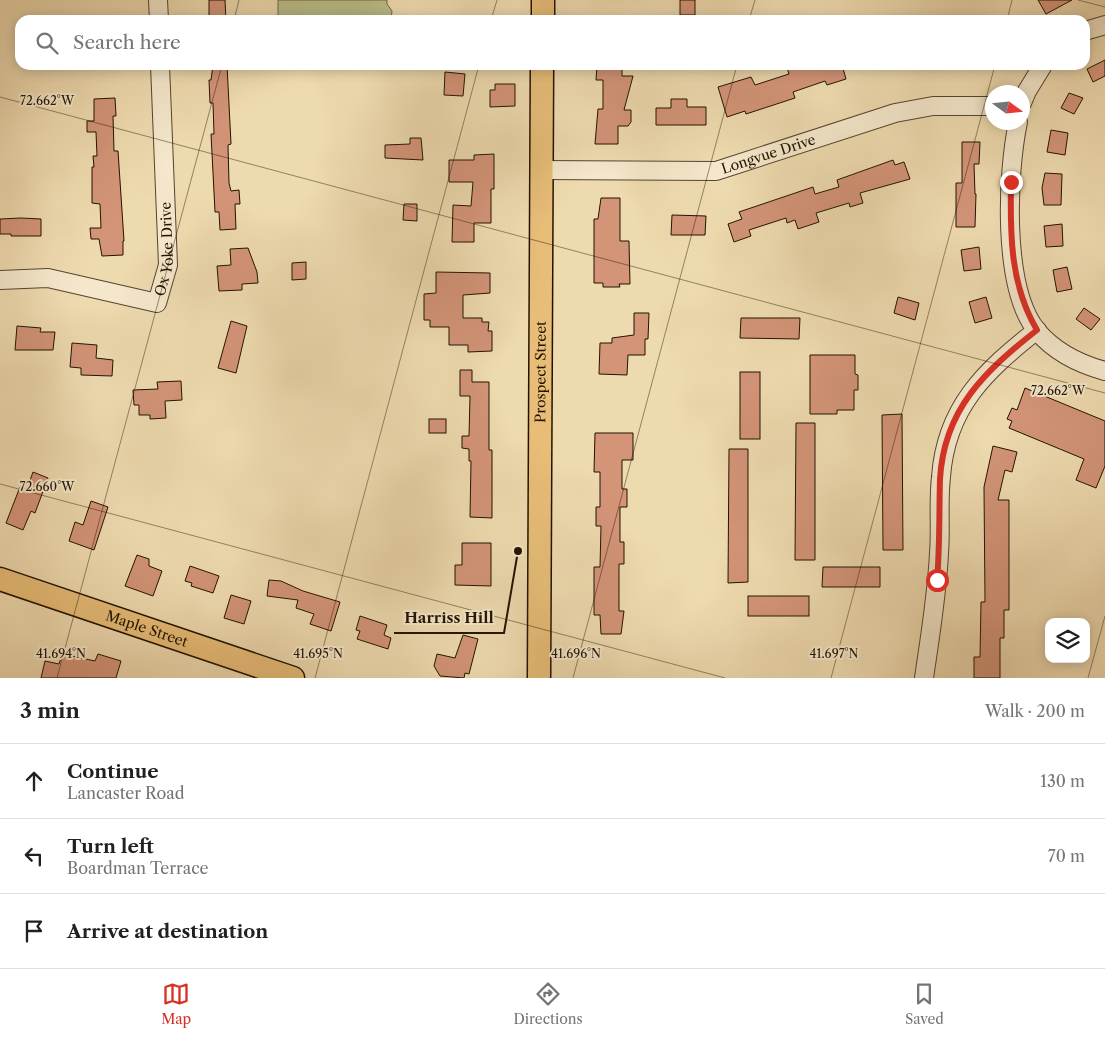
<!DOCTYPE html>
<html lang="en">
<head>
<meta charset="utf-8">
<style>
	:root { --surface:#fff; --page:#f6f6f6; --text:#202124; --muted:#757577; --line:#e0e0e0; --accent:#d93025 }
	body { margin:0; font-family:"Libre Caslon Text",serif; background:var(--page); color:var(--text) }
	.controls { position:absolute; right:15px; bottom:15px; display:grid; overflow:hidden; border-radius:10px; box-shadow:0 2px 12px #0003 }
	.controls button { width:45px; height:45px; display:grid; place-items:center; padding:0; border:0; border-bottom:1px solid var(--line); background:var(--surface); color:var(--text); font:25px sans-serif }
	.compass { position:absolute; left:985px; top:85px; width:45px; height:45px; border-radius:50%; background:var(--surface); box-shadow:0 2px 12px #0003; rotate:105deg }
	.stop { position:absolute; width:15px; height:15px; margin:-11px; border:4px solid #d93025; border-radius:50%; background:#fff }
	.stop.end { background:#d93025; border-color:#fff; box-shadow:0 1px 5px #0008 }
	.list { margin:0; padding:0; list-style:none }
	h2 { display:flex; justify-content:space-between; align-items:center; height:65px; margin:0; padding:0 20px; font-size:21px }
	h2 small { font-size:16px; font-weight:400; color:var(--muted) }
	.list li { display:grid; grid-template-columns:32px 1fr auto; gap:15px; align-items:center; box-sizing:border-box; height:75px; padding:0 20px; border-top:1px solid var(--line) }
	.list b { display:block; font-size:19px; white-space:nowrap }
	.list p { margin:0; font-size:16px; white-space:nowrap; color:var(--muted) }
	.list em { font-size:16px; font-style:normal; color:var(--muted) }
	.icon { flex:none; width:28px; height:28px; fill:none; stroke:currentColor; stroke-width:2; stroke-linecap:round; stroke-linejoin:round }
	.map { position:relative; flex:none; width:1105px; height:678px; overflow:hidden }
	.search { position:absolute; background:var(--surface); box-shadow:0 2px 12px #0003; left:15px; right:15px; top:15px; height:55px; display:flex; align-items:center; gap:12px; box-sizing:border-box; padding:0 18px; border-radius:15px; color:var(--muted); font-size:19px }
	.sheet { height:290px; background:var(--surface) }
	nav { display:flex; justify-content:space-around; align-items:center; box-sizing:border-box; height:70px; border-top:1px solid var(--line); background:var(--surface); font-size:14px; color:var(--muted) }
	nav a { display:grid; justify-items:center; gap:2px }
	nav .on { color:var(--accent) }
	.map>svg:first-child { display:block }
	.green { fill:#b9bf8a; stroke:#6e6946 }
	.building { fill:#d39478; stroke:#221301 }
	.lines { fill:none; stroke-linecap:round; stroke-linejoin:round }
	.minor-casing { stroke:#55452c; stroke-width:20 }
	.major-casing { stroke:#221301; stroke-width:25 }
	.minor { stroke:#f4e7cb; stroke-width:18 }
	.major { stroke:#e7bd78; stroke-width:22 }
	.route { stroke:#d93025; stroke-width:6 }
	.ticks { fill:none; stroke:#221301; stroke-width:1; stroke-opacity:0.45 }
	.labels { text-anchor:middle; dominant-baseline:central; stroke-width:4; stroke-linejoin:round; paint-order:stroke }
	.street-label { font-size:14px; fill:#221301; stroke:#f4e7cb }
	.ticks-label { font-size:12px; text-anchor:middle; fill:#221301; stroke:#f4e7cb; stroke-width:4; stroke-linejoin:round; paint-order:stroke }
	.leader { fill:none; stroke:#221301; stroke-width:2 }
	.callout-dot { fill:#221301; stroke:#f4e7cb; stroke-width:2 }
	.callout-label { font-size:15px; text-anchor:middle; font-weight:bold; fill:#221301; stroke:#f4e7cb; stroke-width:4; stroke-linejoin:round; paint-order:stroke }
</style>
</head>
<body>
<div class="map">
<svg width="1105" height="678" viewBox="0 0 1105 678">
	<rect width="100%" height="100%" fill="#eedaaf"/>
	<filter id="stains"><feTurbulence type="fractalNoise" baseFrequency=".004" numOctaves="4"/><feColorMatrix values="0 0 0 0 .2 0 0 0 0 .09 0 0 0 0 .02 0 0 0 .5 -.17"/></filter>
	<radialGradient id="worn" r=".72"><stop offset=".6" stop-color="#630" stop-opacity="0"/><stop offset="1" stop-color="#630" stop-opacity=".3"/></radialGradient>
	<!-- green -->
	<path class="green" d="M278 0H387V4L392 11 391 20H278Z"/>
	<!-- building -->
	<g class="building">
		<path d="M209 0H225L226 20H209Z"/>
		<rect x="680" y="0" width="15" height="15"/>
		<path d="M1038 0H1072L1046 14Z"/>
		<path d="M1105 60V76L1093 82 1087 69Z"/>
		<path d="M213 65H227L231 144 228 145 229 183 231 191 239 190 240 204H235L236 229 220 230 219 212H215L211 134H214L213 103H210L209 80H211Z"/>
		<path d="M597 65H622V76H633L624 110H631V122L628 126H618V144H595L598 109H603V80H596Z"/>
		<path d="M786 65H842L846 79 827 85 825 81 793 92 795 98 746 114 745 111 727 117 718 87 751 77 755 85 789 74Z"/>
		<path d="M445 72 465 74 463 96 444 95Z"/>
		<path d="M495 84H515V106L490 107V90H495Z"/>
		<path d="M1069 93 1083 98 1074 114 1061 108Z"/>
		<path d="M115 98 116 116H113L114 151H118L124 241H123V255L102 256 99 239H91L90 228H101L100 204 92 203V167H94L93 156H97L96 132H87V121H94V99Z"/>
		<path d="M671 99H687V107H706V125H656V108H671Z"/>
		<path d="M1051 130 1068 133 1065 155 1047 152Z"/>
		<path d="M410 138H421L423 160 385 158V145L410 144Z"/>
		<path d="M962 142H980L979 164H974L975 194H976L975 227H956V183H962Z"/>
		<path d="M494 154V189H491V223H474V242H452L453 205 471 206 473 182H449V160H474V155Z"/>
		<path d="M893 160 895 165 904 162 910 179 860 193 863 203 850 207 849 203 816 213 819 222 798 229 795 220 787 223 786 218 749 230 751 236 734 242 728 224 742 219 739 212 813 187 815 194 839 187 837 180Z"/>
		<path d="M1045 173 1062 174 1061 205H1044L1042 188Z"/>
		<path d="M601 198H620V241H629L630 284H619L620 287H603V283H594V219H598Z"/>
		<path d="M404 204H417V221L403 220Z"/>
		<path d="M672 215 706 216 705 235H671Z"/>
		<path d="M21 218 41 219V236H11V234H0V219Z"/>
		<path d="M1062 224 1063 246 1046 247 1044 226Z"/>
		<path d="M979 247 981 269 964 271 961 250Z"/>
		<path d="M248 248 257 272 258 283 242 284V290L219 291 217 266 231 265 230 249Z"/>
		<path d="M306 262V279L292 280V263Z"/>
		<path d="M1067 267 1072 289 1057 292 1053 270Z"/>
		<path d="M436 272 490 273V293L463 295V318H482V322H489L488 331H492V351L468 352V345H449V327H430V320H424V294L436 293Z"/>
		<path d="M898 297 919 303 915 320 894 313Z"/>
		<path d="M986 297 992 318 975 323 969 302Z"/>
		<path d="M1084 308 1100 319 1091 330 1076 319Z"/>
		<path d="M634 313H649L648 339H645V355H628L627 375 599 374 600 343H612V338L634 335Z"/>
		<path d="M741 318H800L799 339 740 338Z"/>
		<path d="M231 321 247 326 236 373 218 368Z"/>
		<path d="M17 326 41 328 40 332H55L53 350H15Z"/>
		<path d="M72 343 97 345 96 358 113 360 112 376 81 375V368L70 367Z"/>
		<path d="M810 355H855V374L858 375V390H854V410H837V414H810Z"/>
		<path d="M460 370H472V382H489V450H492V518L470 517 471 461H469V449L462 448V436H469L470 396H460Z"/>
		<rect x="740" y="372" width="20" height="67"/>
		<path d="M181 381 182 400 165 401 166 418 150 419V415H139V405H134L133 390 158 389 157 382Z"/>
		<path d="M1025 388 1105 421V466L1096 488 1076 480 1084 459 1009 428 1012 421 1007 419 1012 408 1017 410Z"/>
		<path d="M902 414 903 550H883L882 415Z"/>
		<rect x="429" y="419" width="17" height="14"/>
		<path d="M796 423H815V560H795Z"/>
		<path d="M595 433H633V460H622V489H627V507H620V542H624V564H619V611H624L621 634H601L600 615H594V567H600L601 526H596V507H600V472H594Z"/>
		<path d="M993 446 1017 452 1012 472 1005 470 998 500H1009V610H1004V638H1000V678H974V657H980L981 602H985L984 487Z"/>
		<path d="M729 449H748V582L728 583Z"/>
		<path d="M33 472 48 478 35 513 31 511 23 530 6 523 20 487 27 489Z"/>
		<path d="M91 501 108 507 94 550 69 541 75 522 83 525Z"/>
		<path d="M462 543H491V586L455 585V565H462Z"/>
		<path d="M137 555 149 559V566L162 571 153 596 125 586Z"/>
		<path d="M190 566 219 576 213 593 191 586 192 583 185 581Z"/>
		<path d="M823 567H880V587H822Z"/>
		<path d="M269 580 281 581 303 591 340 602 331 631 310 624 314 614 296 608 298 600 267 596Z"/>
		<path d="M231 595 251 601 244 624 224 618Z"/>
		<rect x="748" y="596" width="61" height="20"/>
		<path d="M360 616 387 625 384 635 391 638 388 649 357 639 360 631 356 630Z"/>
		<path d="M463 635 478 639 469 674 465 673 464 678 440 676 434 666 437 654 455 658Z"/>
		<path d="M62 654 95 661 98 654 121 661 116 678H41L45 661 59 664Z"/>
	</g>
	<g class="lines">
		<!-- minor casing -->
		<g class="minor-casing">
			<g id="minor">
				<path d="M158 0 159 20"/>
				<path d="M1085 31 1105 25"/>
				<path d="M1022 103 1027 91 1043 65"/>
				<path d="M1018 122C1007 175 1002 288 1037 331 1055 352 1079 364 1105 371"/>
				<path id="s1" d="M541 170 716 171 895 113 933 106H992"/>
				<path id="s2" d="M0 280 48 278 157 303 168 265 160 65"/>
				<path d="M924 678C930 637 937 595 939 553 941 528 938 503 941 477 946 407 985 371 1037 330"/>
			</g>
		</g>
		<!-- major casing -->
		<g class="major-casing">
			<g id="major">
				<path d="M543 20V0"/>
				<path id="s3" d="M0 579 293 678"/>
				<path id="s4" d="M539 678 542 65"/>
			</g>
		</g>
		<!-- minor -->
		<use href="#minor" class="minor"/>
		<!-- major -->
		<use href="#major" class="major"/>
	</g>
	<g class="lines">
		<!-- route -->
		<path class="route" d="M937 580C940 546 939 513 940 479 944 409 985 371 1037 330 1010 285 1010 233 1011 182"/>
	</g>
	<!-- ticks -->
	<path class="ticks" d="M1078 0 1105 7M234 20 239 0M491 20 497 0M749 20 755 0M1007 20 1012 0M0 97 1105 393M0 484 725 678M57 678 222 65M315 678 479 65M573 678 737 65M831 678 995 65M1088 678 1105 616"/>
	<g class="labels">
		<!-- street labels -->
		<g class="street-label">
			<text stroke="none"><textPath href="#s1" startOffset="230">Longvue Drive</textPath></text>
			<text stroke="none"><textPath href="#s2" startOffset="215">Ox Yoke Drive</textPath></text>
			<text stroke="none"><textPath href="#s4" startOffset="306">Prospect Street</textPath></text>
			<text stroke="none"><textPath href="#s3" startOffset="155">Maple Street</textPath></text>
		</g>
	</g>
	<g class="ticks-label">
		<text x="47" y="105">72.662°W</text>
		<text x="1058" y="395">72.662°W</text>
		<text x="47" y="491">72.660°W</text>
		<text x="61" y="658">41.694°N</text>
		<text x="318" y="658">41.695°N</text>
		<text x="576" y="658">41.696°N</text>
		<text x="834" y="658">41.697°N</text>
	</g>
	<!-- callouts -->
	<path class="leader" d="M518 551L504 633H394"/>
	<circle class="callout-dot" cx="518" cy="551" r="5"/>
	<g class="callout-label">
		<text x="449" y="623">Harriss Hill</text>
	</g>
	<rect width="100%" height="100%" filter="url(#stains)"/>
	<rect width="100%" height="100%" fill="url(#worn)"/>
</svg>
<div class="controls">
<button><svg class="icon" aria-label="layers" viewBox="0 0 24 24"><path d="M12 4l9 5-9 5-9-5zM3 14l9 5 9-5"/></svg></button>
</div>
<svg class="compass" viewBox="-18 -18 36 36"><path d="M0-13l5 13h-10z" fill="#e53935"/><path d="M0 13l5-13h-10z" fill="#757577"/></svg>
<div class="stop" style="left:937px;top:580px"></div>
<div class="stop end" style="left:1011px;top:182px"></div>
<div class="search"><svg class="icon" aria-label="search" viewBox="0 0 24 24"><circle cx="10" cy="10" r="6"/><path d="M15 15l6 6"/></svg>Search here</div>
</div>
<section class="sheet">
<h2>3 min<small>Walk · 200 m</small></h2>
<ul class="list">
<li><svg class="icon" aria-label="ahead" viewBox="0 0 24 24"><path d="M12 20V5M6 11l6-6 6 6"/></svg><div><b>Continue</b><p>Lancaster Road</p></div><em>130 m</em></li>
<li><svg class="icon" aria-label="left" viewBox="0 0 24 24"><path d="M17 20v-9H6M10 6l-5 5 5 5"/></svg><div><b>Turn left</b><p>Boardman Terrace</p></div><em>70 m</em></li>
<li><svg class="icon" aria-label="arrive" viewBox="0 0 24 24"><path d="M6 21V4h12l-3 4 3 4H6"/></svg><div><b>Arrive at destination</b></div></li>
</ul>
</section>
<nav>
<a class="on"><svg class="icon" aria-label="map" viewBox="0 0 24 24"><path d="M3 6l6-2 6 2 6-2v14l-6 2-6-2-6 2zM9 4v14M15 6v14"/></svg>Map</a>
<a><svg class="icon" aria-label="directions" viewBox="0 0 24 24"><path d="M12 3l9 9-9 9-9-9zM9 14v-3h6M13 9l2 2-2 2"/></svg>Directions</a>
<a><svg class="icon" aria-label="saved" viewBox="0 0 24 24"><path d="M7 4h10v16l-5-4-5 4z"/></svg>Saved</a>
</nav>
</body>
</html>
